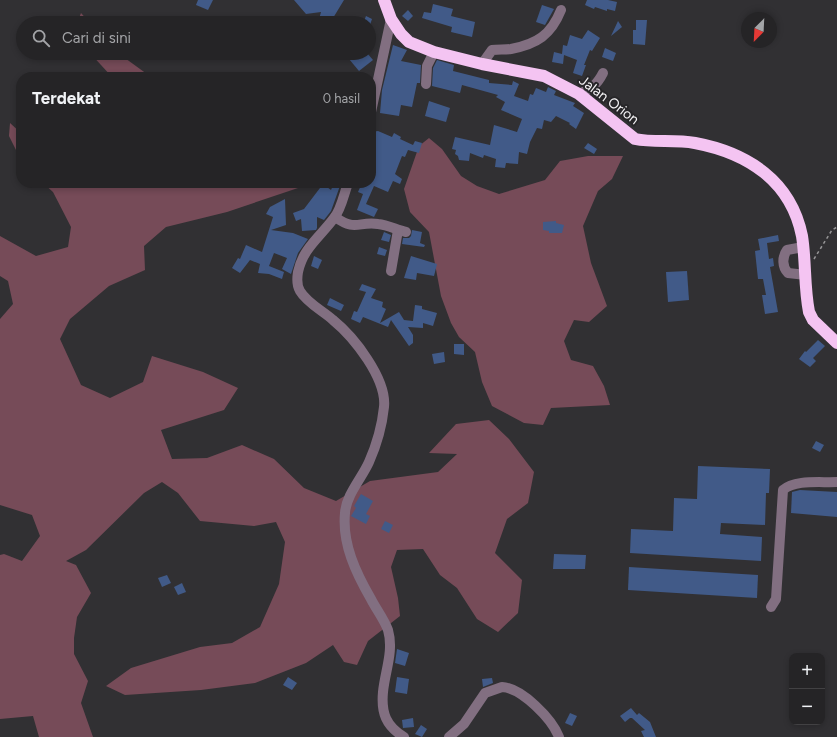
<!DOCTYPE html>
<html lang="id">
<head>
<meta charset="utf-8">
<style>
	:root { --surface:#252426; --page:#2d2c2e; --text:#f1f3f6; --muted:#a3a4a7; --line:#424143 }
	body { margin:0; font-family:Figtree,sans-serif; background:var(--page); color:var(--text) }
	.controls { position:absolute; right:12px; bottom:12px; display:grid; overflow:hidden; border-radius:8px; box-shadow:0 2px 6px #0003 }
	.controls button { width:36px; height:36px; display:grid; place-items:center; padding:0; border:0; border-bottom:1px solid var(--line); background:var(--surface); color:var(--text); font:20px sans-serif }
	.compass { position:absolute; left:741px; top:12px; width:36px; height:36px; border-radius:50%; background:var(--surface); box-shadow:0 2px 6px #0003; rotate:204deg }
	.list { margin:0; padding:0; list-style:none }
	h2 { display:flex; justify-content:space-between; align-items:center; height:52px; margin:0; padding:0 16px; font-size:17px }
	h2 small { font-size:13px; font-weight:400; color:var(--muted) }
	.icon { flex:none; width:22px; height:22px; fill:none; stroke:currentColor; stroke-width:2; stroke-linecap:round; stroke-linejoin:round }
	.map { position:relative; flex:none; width:837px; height:737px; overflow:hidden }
	.search { position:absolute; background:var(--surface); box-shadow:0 2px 6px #0003; left:16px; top:16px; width:360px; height:44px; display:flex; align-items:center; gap:10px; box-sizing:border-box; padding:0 14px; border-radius:22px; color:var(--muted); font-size:15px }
	.panel { position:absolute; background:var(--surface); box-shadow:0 2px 6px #0003; left:16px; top:72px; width:360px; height:116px; border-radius:16px }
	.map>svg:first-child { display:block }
	.green { fill:#764b58 }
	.building { fill:#415a88 }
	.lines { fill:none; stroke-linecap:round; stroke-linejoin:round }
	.path { stroke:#969597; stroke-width:1.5; stroke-dasharray:3 3; stroke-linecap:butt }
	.minor { stroke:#826f81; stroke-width:10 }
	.highway { stroke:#f4c4f2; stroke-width:12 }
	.labels { text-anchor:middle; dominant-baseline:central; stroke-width:4; stroke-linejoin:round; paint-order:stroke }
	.street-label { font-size:14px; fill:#f4f3f5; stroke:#272629 }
</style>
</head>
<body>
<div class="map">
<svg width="837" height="737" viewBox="0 0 837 737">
	<rect width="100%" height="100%" fill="#313033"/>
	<!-- green -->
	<g class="green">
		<path d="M81 13 90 23H77Z"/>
		<path d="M90 53H118L151 77H112Z"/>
		<path d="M10 123 21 133V160L9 136Z"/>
		<path d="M429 138 442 149 461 176 477 186 499 194 545 180 560 161 588 156H623L612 179 598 191 583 226 591 263 607 306 589 322 574 320 564 341 571 360 593 366 604 386 610 405 551 408 543 425 524 423 492 406 482 382 475 352 459 337 451 323 441 296 429 232 410 212 404 189 419 146Z"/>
		<path d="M43 183H294L298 188 227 212 166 227 144 246 145 270 109 286 70 319 60 339 81 385 110 398 143 382 152 356 203 372 238 388 224 410 161 430 172 459 207 458 242 445 274 459 304 488 336 501 370 481 438 472 457 454 429 453 456 424 489 420 509 439 534 472 528 503 507 519 495 553 522 580 518 613 498 632 477 619 457 588 440 575 423 549 397 550 391 567 398 598 400 616 368 641 357 665 344 662 333 645 306 663 255 683 201 690 125 695 106 686 131 668 200 647 232 643 260 627 279 584 285 542 276 522 254 526 200 521 178 493 162 482 144 493 86 550 66 561 76 565 91 593 77 617 74 638V654L88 681 81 703 93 737H39L33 716 0 719V555L4 554 22 561 40 536 32 515 0 505V319L13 304 8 281 0 276V236L36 256 68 247 71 227 53 192Z"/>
	</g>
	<!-- building -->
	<g class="building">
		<path d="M198 0H213L208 10 196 5Z"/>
		<path d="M294 0H344L330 23H318L321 12 306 14Z"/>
		<path d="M587 0H608L617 2 615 11 607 9V11L595 7 594 9 585 5Z"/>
		<path d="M433 4 453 9 451 16 475 22 472 37 451 32 452 27 422 18 424 12 431 13Z"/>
		<path d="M542 5 554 9 545 25 536 22Z"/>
		<path d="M408 10 413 16 408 21 402 16Z"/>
		<path d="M366 16 372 19 370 25 364 21Z"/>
		<path d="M636 20H647L645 45 633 44V30H636Z"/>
		<path d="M618 21 622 27 611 36Z"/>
		<path d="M588 30 600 38 592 51 590 50 584 65H586L582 76 573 73 577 60 564 55 563 64 552 62 554 52 562 54 563 45 567 46 570 35 582 39Z"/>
		<path d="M393 45 407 50 401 61 421 65 420 83H417L412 107 401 105 399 116 380 113 382 90Z"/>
		<path d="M605 48 616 53 613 61 602 57Z"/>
		<path d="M344 53H367L373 60 359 71Z"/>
		<path d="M437 60 454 65 453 71 489 80V83L512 85 513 81 519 84 514 96 528 101 530 94 533 95 536 88 546 92 548 87 556 91 554 95 575 103 573 106 584 113 576 129 569 124 570 123 556 116 551 122 544 120 542 129 537 128 530 142 527 154 519 152 518 164 506 163 505 168 495 167 496 159 484 155 483 158 470 153 469 161 459 160 458 156 455 154 456 150 452 149 455 137 490 145 494 125 517 132 522 119 501 110 505 102 496 97 498 95 462 85 460 93 432 86 433 68Z"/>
		<path d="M429 101 450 108 446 122 425 116Z"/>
		<path d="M378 131 392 137 394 133 401 137 400 139 413 145 415 141 422 143 419 153 408 150 405 157 402 156 395 174 402 179 400 184 393 181 388 192 374 186 366 204 378 209 374 217 357 210 363 194 358 192 362 183H371V132Z"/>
		<path d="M588 143 597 149 594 154 584 148Z"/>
		<path d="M334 183H341L331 211 324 220 317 217V228L316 230 302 231 301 219 296 221 293 213 304 209 323 184 331 190Z"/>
		<path d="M285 199 286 225 271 230 293 233 308 239 298 253 291 274 282 269 287 258 274 253 269 266 284 272 282 279 269 274 258 273 260 264 250 260 240 273 232 268 238 258 240 259 246 245 262 252 273 217 266 214 270 207Z"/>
		<path d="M556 221V223L564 225 562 233H549V231L543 230V222Z"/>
		<path d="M412 230 422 232 420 243 425 245 424 247 402 244 403 238H409L411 236Z"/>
		<path d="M384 232 391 235 389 242 381 240Z"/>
		<path d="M778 235 779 241 767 243 769 259 773 258 774 266 770 267 778 312 765 314 762 295H766L763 279H758L755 251 760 250 758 239Z"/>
		<path d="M379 247 387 250 385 256 377 254Z"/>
		<path d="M314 256 322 260 318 269 311 266Z"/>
		<path d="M411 256 437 264 434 276 417 273 416 280 404 278Z"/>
		<path d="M687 271 689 300 668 302 666 272Z"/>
		<path d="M362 284 376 289 371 298 383 302 382 307 386 309 380 323 399 312 404 320 413 321 415 305 422 306V309L437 313 433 326 423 323V328L408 327 413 335V343L409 346 391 320 388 327 363 317 360 323 351 319 354 311 357 312 366 292 359 290Z"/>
		<path d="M330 298 344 305 341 311 327 305Z"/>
		<path d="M818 340 825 346 813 358 816 361 810 367 799 359 805 351 806 352Z"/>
		<path d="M454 344H464V355L454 354Z"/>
		<path d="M444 352 445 362 434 364 432 354Z"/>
		<path d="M816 441 824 445 820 452 812 448Z"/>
		<path d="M698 466 770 469 769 493H766L765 525 721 523 720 534 762 537 761 561 630 553 631 529 673 531 674 498 697 499Z"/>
		<path d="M800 490 837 492V517L791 513 792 492Z"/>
		<path d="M361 494 373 501 366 514 370 516 366 524 351 516 356 508 354 506Z"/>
		<path d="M385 521 393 525 389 533 381 529Z"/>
		<path d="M554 554 586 555 585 569H553Z"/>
		<path d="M629 567 758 575 757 598 628 590Z"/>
		<path d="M167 575 171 583 162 587 158 578Z"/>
		<path d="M182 583 186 592 178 595 174 587Z"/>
		<path d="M397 649 409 653 405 666 395 663Z"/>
		<path d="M288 677 297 683 292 690 283 685Z"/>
		<path d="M397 677 409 679 407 694 395 692Z"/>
		<path d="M492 678 493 683 483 687 482 679Z"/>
		<path d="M631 708 637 715 639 713 650 722 656 737H644L641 731 645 730 632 718H630L625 722 620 716Z"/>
		<path d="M570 713 577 716 572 726 565 723Z"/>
		<path d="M413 718 414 727 403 728 402 720Z"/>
		<path d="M421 725 427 729 422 737 415 734Z"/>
	</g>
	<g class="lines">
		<!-- path -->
		<path class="path" d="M814 259 832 230 837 227"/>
		<!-- minor -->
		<g class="minor">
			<path d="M482 64 492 50C498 49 505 50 511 49 537 44 551 35 561 10"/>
			<path d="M426 84 427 66 434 52"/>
			<path d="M579 94C591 89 597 85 603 73"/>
			<path d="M371 112 391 19"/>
			<path d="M348 183C344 194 341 210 334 218 320 237 303 248 298 272 297 278 297 286 300 291 307 303 323 311 333 320 354 337 387 379 384 407 382 426 377 444 369 462 362 478 346 495 345 513 342 544 356 573 371 599 376 609 384 619 388 630 394 651 385 671 383 692 381 713 386 726 404 737"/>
			<path d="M335 217C356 232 358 221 378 224 388 225 397 230 406 232"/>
			<path d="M803 247 787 250C782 257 782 267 788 273L806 275"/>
			<path d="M391 271 398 230"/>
			<path d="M771 607 776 599 783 490C795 479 822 483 837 482"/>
			<path d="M449 737 464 724 485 693 502 687C522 688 552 719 559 737"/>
		</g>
		<!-- highway -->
		<path class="highway" d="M384 0 391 19 401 34 409 42 434 52 482 64 544 76 579 94 635 139C654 143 675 139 695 143 748 153 791 181 802 236 806 261 804 287 809 312L813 320 837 343"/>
	</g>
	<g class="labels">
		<!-- street labels -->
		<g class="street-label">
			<text transform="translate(609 100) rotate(37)">Jalan Orion</text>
		</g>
	</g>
</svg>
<div class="controls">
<button>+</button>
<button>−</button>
</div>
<svg class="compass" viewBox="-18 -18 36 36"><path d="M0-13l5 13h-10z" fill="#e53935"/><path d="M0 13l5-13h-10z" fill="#a3a4a7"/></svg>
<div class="search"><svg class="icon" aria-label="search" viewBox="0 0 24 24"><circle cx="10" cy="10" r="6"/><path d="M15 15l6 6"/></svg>Cari di sini</div>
<section class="panel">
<h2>Terdekat<small>0 hasil</small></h2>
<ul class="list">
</ul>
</section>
</div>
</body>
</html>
